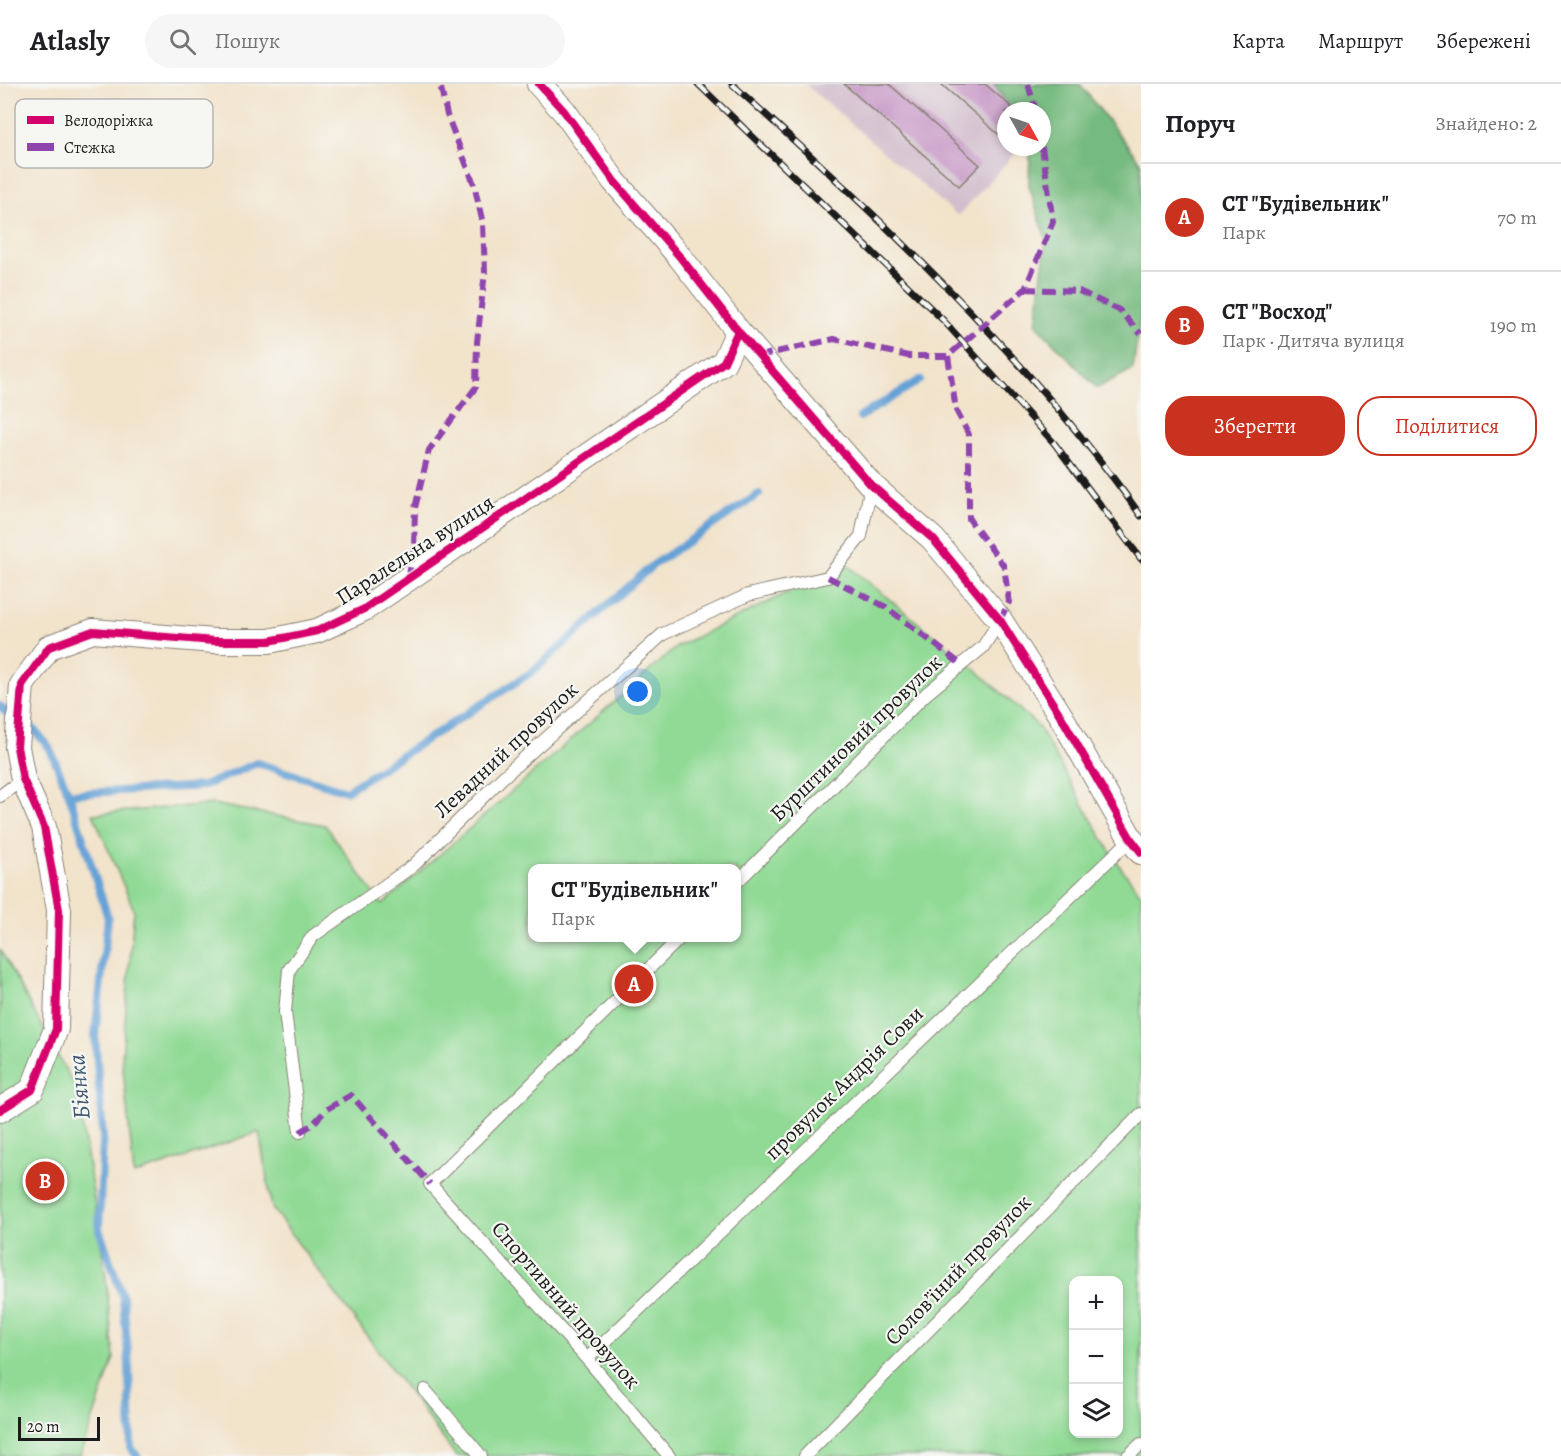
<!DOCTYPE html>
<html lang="uk">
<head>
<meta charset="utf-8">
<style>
	:root { --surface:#fff; --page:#f6f6f6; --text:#202124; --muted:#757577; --line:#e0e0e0; --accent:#c8321e }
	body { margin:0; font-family:Alegreya,serif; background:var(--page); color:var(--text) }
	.controls { position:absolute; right:18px; bottom:18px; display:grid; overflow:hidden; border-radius:12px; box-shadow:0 3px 9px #0003 }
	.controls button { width:54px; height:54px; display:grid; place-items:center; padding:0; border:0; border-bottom:2px solid var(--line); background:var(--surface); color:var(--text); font:30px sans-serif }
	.compass { position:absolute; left:997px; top:18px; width:54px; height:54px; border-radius:50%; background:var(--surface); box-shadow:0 3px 9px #0003; rotate:130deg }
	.scale { position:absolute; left:18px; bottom:15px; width:82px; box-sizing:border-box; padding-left:6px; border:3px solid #1c1c1c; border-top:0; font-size:16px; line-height:21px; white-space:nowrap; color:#1c1c1c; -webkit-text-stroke:4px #f6f6f2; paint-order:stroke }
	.you { position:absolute; left:638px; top:608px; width:21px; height:21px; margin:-15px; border:4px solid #fff; border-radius:50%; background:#1a73e8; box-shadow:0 0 0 9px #1a73e833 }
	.badge { display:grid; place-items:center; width:39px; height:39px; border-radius:50%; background:var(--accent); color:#fff; font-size:20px; font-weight:700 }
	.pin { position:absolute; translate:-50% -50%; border:3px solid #fff; box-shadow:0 2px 6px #0006 }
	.popup { position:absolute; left:528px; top:780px; width:213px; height:78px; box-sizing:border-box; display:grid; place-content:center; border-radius:12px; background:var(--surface); filter:drop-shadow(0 2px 4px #0005); font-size:20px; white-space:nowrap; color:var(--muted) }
	.popup b { font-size:22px; color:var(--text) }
	.popup::after { content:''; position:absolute; left:50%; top:100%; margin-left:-12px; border:12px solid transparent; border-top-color:var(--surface) }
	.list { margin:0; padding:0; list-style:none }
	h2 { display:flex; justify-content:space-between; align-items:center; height:78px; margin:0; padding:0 24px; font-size:26px }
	h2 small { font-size:20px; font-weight:400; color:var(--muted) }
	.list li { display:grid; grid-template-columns:39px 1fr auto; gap:18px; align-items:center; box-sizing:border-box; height:108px; padding:0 24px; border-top:2px solid var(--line) }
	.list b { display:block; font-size:22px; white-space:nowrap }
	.list p { margin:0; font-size:20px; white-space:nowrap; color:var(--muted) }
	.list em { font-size:20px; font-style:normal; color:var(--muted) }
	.actions { display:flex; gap:12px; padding:18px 24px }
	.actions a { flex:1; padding:14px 0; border:2px solid var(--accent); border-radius:24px; text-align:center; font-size:21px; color:var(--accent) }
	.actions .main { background:var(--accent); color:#fff }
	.icon { flex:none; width:33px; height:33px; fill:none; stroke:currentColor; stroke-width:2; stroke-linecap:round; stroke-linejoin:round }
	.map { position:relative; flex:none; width:1141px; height:1372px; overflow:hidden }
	header { display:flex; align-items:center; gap:36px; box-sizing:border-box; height:84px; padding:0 30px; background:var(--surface); border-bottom:2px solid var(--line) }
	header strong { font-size:28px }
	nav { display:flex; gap:33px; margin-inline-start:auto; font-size:21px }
	.search { width:420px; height:54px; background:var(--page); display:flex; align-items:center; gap:15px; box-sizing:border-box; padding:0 21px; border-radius:33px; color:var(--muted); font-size:22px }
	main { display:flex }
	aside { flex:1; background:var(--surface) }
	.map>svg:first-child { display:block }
	.industrial { fill:#d1bdcc }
	.green { fill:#91da95; stroke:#567b58; stroke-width:1.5; fill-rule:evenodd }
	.forest { fill:#74ba7e; stroke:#486b4d; stroke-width:1.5 }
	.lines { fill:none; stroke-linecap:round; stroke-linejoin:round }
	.stream { stroke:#65a1d6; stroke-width:8 }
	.building { fill:#c593c5 }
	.lane-casing { stroke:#878074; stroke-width:14 }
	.street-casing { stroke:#878074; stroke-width:26 }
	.lane { stroke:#fff; stroke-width:12 }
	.street { stroke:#fff; stroke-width:24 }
	.rail-casing { stroke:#1c1c1c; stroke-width:7 }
	.rail { stroke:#f6f6f2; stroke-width:4.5; stroke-dasharray:14; stroke-linecap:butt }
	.quiet { stroke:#8e44ad; stroke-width:6; stroke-dasharray:12 6; stroke-linecap:butt }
	.cycleway-casing { stroke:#f6f6f2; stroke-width:11 }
	.cycleway { stroke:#d6006c; stroke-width:8 }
	.labels { text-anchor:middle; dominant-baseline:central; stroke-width:4.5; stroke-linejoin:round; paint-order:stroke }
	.street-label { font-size:22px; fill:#1c1c1c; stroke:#f6f6f2 }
	.water-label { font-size:24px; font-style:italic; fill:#3d5870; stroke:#f6f6f2 }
	.key { fill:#f6f6f2; stroke:#b5b5b2; stroke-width:1.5 }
	.key-label { font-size:16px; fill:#1c1c1c }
</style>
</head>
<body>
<header>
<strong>Atlasly</strong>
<div class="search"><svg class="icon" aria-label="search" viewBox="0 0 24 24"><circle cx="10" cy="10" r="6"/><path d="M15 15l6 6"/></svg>Пошук</div>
<nav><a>Карта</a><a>Маршрут</a><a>Збережені</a></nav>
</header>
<main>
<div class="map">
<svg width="1141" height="1372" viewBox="0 0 1141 1372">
	<rect width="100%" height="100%" fill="#f6f6f2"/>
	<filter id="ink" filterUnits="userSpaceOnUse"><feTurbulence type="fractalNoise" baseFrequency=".0167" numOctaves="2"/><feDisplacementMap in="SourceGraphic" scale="12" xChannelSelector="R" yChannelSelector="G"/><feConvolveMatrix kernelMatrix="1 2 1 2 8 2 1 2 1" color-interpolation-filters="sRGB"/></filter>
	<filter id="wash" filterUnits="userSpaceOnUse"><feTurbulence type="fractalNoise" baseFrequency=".008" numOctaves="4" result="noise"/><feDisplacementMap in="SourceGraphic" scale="24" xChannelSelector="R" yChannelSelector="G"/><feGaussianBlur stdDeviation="1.35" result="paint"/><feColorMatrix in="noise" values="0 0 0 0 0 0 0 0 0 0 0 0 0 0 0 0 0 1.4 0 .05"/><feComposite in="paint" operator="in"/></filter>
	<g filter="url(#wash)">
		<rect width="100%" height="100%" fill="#f2e3cb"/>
		<!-- industrial -->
		<path class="industrial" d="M805 0H994L1012 27H1006V63H1021L958 132Z"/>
		<!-- green -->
		<g class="green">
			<path d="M846 480 975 585 1038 642 1115 776 1141 810V1372H456L272 1124 259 1048 134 1091 122 975 134 826 93 730 213 720 325 741 382 821 678 562ZM532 784H736V854H532ZM1074 1196H1118V1350H1074Z"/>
			<path d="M0 865 77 1007 105 1186 114 1274 80 1372H0Z"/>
		</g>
		<!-- forest -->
		<path class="forest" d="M994 0H1080L1141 79V230L1133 285 1097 304 1036 241 1046 155 1029 102 1030 63H1042V27H1012Z"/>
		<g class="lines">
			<!-- stream -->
			<g class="stream">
				<path d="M860 333 920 296"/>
				<path d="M0 622 8 630"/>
				<path d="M30 642 49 663 69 710 108 834 95 952 103 1054 99 1145 123 1214 129 1281 131 1364 137 1372"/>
				<path d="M69 710 203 702 257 679 346 707 532 588 653 481 759 410"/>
			</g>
		</g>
		<g id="blocks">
			<!-- building -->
			<g class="building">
				<path d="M844 0H889L980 81 959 102Z"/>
				<path d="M941 0H985L1016 27H1006V41L998 50Z"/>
			</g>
		</g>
	</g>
	<g filter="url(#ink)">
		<use href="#blocks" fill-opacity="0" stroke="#878074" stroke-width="1.5"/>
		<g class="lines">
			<!-- lane casing -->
			<g class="lane-casing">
				<g id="lane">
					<path d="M0 712 23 695"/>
					<path d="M736 799 926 610 983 563 1000 536"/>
					<path d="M300 1048 285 928 289 886 313 852 414 781 502 694 663 550 748 511 828 493 861 452 871 401"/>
					<path d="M587 1275 1131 755"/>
					<path d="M425 1306 481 1372"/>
					<path d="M669 1372 587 1275 430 1100 680 854"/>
					<path d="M805 1372 1141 1030"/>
					<path d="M1128 1372 1141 1360"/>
				</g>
			</g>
			<!-- street casing -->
			<g class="street-casing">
				<g id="street">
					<path d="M539 0 564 27 614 97 680 173 738 247 871 401 933 455 1000 536 1062 634 1131 755 1141 768"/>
					<path d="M0 1026 32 1006 56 945 59 826 44 743 23 695 17 663 22 601 49 563 93 547 214 557H269L317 547 364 525 724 278 738 247"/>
				</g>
			</g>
			<!-- lane -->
			<use href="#lane" class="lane"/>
			<!-- street -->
			<use href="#street" class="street"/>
			<!-- rail casing -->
			<g class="rail-casing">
				<g id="rail">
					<path d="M698 0 943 236 1054 359 1141 475"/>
					<path d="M732 0C876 130 1029 273 1141 432"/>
				</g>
			</g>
			<!-- rail -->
			<use href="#rail" class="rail"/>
			<!-- quiet -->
			<g class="quiet">
				<path d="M1028 0 1036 27"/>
				<path d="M1025 205 1079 207 1119 226 1141 250"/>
				<path d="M759 272 834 255 908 272H948L1025 205 1053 138 1042 63"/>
				<path d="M948 272 956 326 969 351V435L1004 482 1009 518 1000 536"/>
				<path d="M828 493 886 523 962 581"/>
				<path d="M408 495 414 465 415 424 429 366 476 303 477 258 485 188 483 140 474 100 447 31 440 0"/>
				<path d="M300 1048 312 1041 327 1025 351 1011 430 1100"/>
			</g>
			<!-- cycleway casing -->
			<g class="cycleway-casing">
				<g id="cycleway">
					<path d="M539 0 564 27 614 97 680 173 738 247 871 401 933 455 1000 536 1062 634 1131 755 1141 768"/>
					<path d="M0 1026 32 1006 56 945 59 826 44 743 23 695 17 663 22 601 49 563 93 547 214 557H269L317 547 364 525 724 278 738 247"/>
				</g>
			</g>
			<!-- cycleway -->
			<use href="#cycleway" class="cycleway"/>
		</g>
	</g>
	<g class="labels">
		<!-- street labels -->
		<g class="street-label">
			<text transform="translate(415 466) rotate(-33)">Паралельна вулиця</text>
			<text transform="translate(856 654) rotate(-44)">Бурштиновий провулок</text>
			<text transform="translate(506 666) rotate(-43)">Левадний провулок</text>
			<text transform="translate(844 999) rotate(-44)">провулок Андрія Сови</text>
			<text transform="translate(958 1186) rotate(-46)">Соловʼїний провулок</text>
			<text transform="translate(566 1221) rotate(49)">Спортивний провулок</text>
		</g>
		<!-- water labels -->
		<g class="water-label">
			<text transform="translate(79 1003) rotate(-95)">Біянка</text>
		</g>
	</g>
	<!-- legend -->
	<rect x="15" y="15" width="198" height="69" rx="9" class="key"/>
	<rect x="27" y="32" width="27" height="8" fill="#d6006c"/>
	<rect x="27" y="59" width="27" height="8" fill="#8e44ad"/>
	<g class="key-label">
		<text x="64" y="42">Велодоріжка</text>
		<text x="64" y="69">Стежка</text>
	</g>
</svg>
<div class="controls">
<button>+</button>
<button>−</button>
<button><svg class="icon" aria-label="layers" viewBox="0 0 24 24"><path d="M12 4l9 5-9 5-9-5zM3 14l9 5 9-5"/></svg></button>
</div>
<svg class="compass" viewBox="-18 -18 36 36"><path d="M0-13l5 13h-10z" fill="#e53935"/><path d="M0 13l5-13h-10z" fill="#757577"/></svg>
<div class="scale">20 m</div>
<div class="you"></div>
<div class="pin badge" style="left:634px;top:900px">A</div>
<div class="popup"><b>СТ &quot;Будівельник&quot;</b>Парк</div>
<div class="pin badge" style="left:45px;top:1097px">B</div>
</div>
<aside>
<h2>Поруч<small>Знайдено: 2</small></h2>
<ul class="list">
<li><span class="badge">A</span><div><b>СТ &quot;Будівельник&quot;</b><p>Парк</p></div><em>70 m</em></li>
<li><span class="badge">B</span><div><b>СТ &quot;Восход&quot;</b><p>Парк · Дитяча вулиця</p></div><em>190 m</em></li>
</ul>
<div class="actions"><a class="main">Зберегти</a><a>Поділитися</a></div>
</aside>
</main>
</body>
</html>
